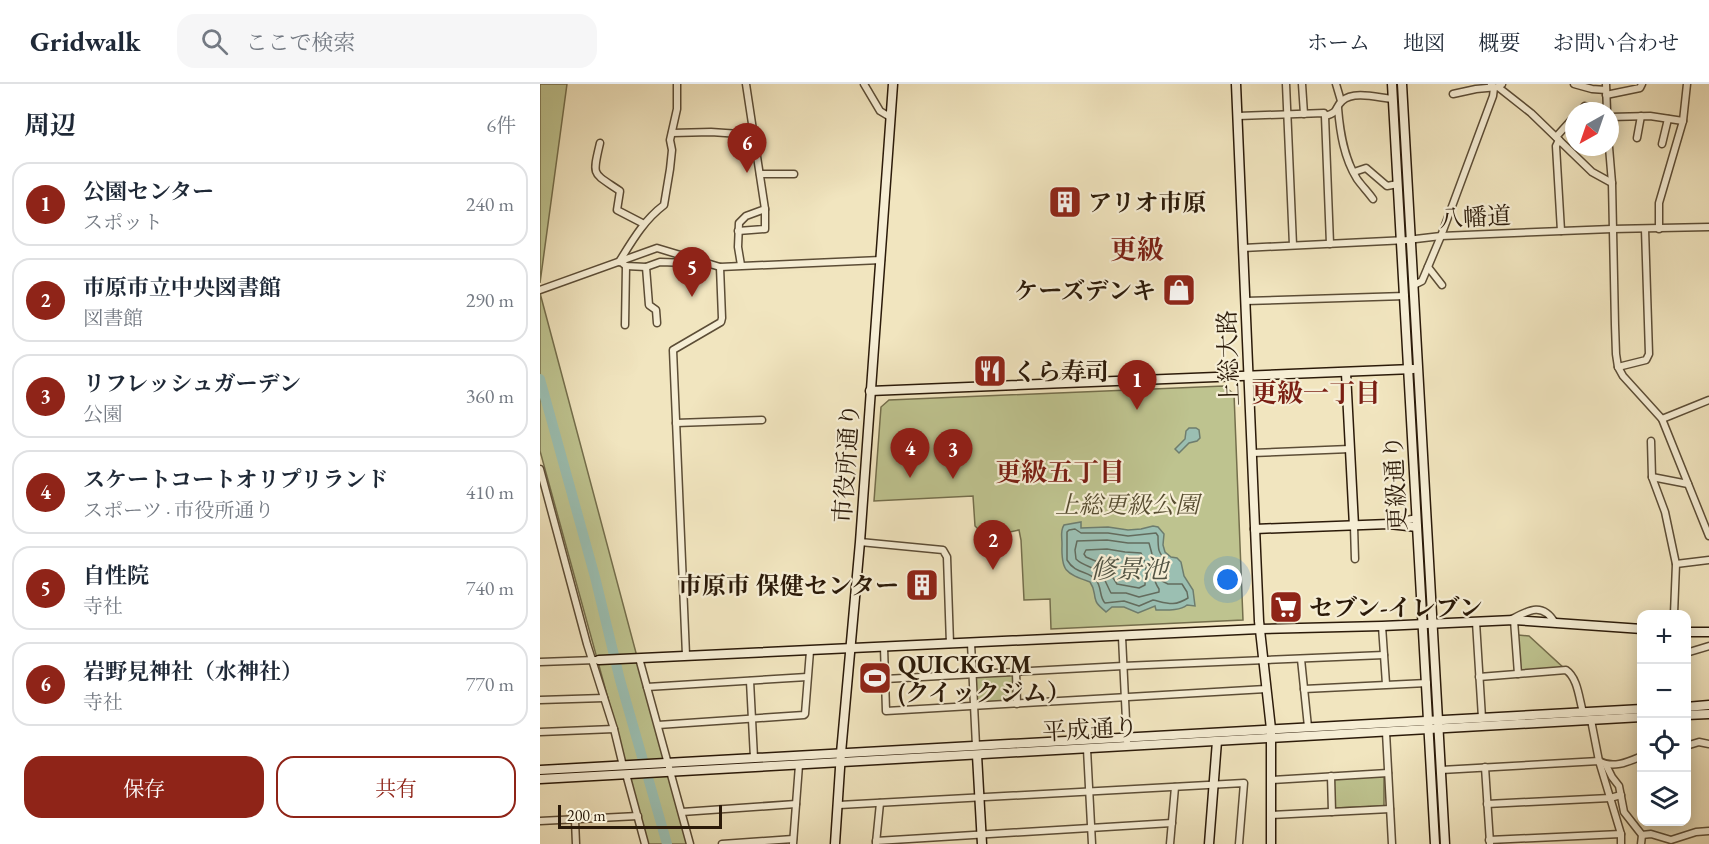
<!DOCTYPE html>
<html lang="ja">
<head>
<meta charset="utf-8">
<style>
	:root { --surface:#fff; --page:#f6f6f7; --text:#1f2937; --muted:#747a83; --line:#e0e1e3; --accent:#8f2418 }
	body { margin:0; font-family:"EB Garamond","Noto Serif JP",serif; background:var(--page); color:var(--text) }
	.controls { position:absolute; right:18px; bottom:18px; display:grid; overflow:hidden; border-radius:12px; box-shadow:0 3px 15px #0003 }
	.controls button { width:54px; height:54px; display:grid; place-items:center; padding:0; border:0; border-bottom:2px solid var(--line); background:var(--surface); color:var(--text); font:30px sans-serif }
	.compass { position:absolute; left:1025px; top:18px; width:54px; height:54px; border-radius:50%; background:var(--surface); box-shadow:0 3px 15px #0003; rotate:220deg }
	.scale { position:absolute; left:18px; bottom:15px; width:164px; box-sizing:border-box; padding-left:6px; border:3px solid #2b1a09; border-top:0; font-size:16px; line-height:21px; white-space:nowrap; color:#2b1a09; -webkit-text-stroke:4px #f6eed5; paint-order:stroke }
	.you { position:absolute; left:688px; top:496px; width:21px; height:21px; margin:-15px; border:4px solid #fff; border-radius:50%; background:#1a73e8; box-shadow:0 0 0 9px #1a73e833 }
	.badge { display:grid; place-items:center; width:39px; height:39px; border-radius:50%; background:var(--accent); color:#fff; font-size:20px; font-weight:700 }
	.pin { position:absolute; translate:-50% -50px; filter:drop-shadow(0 2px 3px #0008) }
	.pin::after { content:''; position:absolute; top:32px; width:21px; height:18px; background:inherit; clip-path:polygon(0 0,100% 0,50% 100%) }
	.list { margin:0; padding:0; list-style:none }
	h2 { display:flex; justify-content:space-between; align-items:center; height:78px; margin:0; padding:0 24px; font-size:26px }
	h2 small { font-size:20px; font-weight:400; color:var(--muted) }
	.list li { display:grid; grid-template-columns:39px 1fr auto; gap:18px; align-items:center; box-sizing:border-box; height:84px; margin:0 12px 12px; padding:0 12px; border:2px solid var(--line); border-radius:18px }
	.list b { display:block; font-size:22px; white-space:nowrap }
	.list p { margin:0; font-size:20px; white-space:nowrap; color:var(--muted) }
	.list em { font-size:20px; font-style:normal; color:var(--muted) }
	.actions { display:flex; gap:12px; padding:18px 24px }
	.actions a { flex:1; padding:14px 0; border:2px solid var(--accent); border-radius:18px; text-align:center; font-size:21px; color:var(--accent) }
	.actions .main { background:var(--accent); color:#fff }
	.icon { flex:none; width:33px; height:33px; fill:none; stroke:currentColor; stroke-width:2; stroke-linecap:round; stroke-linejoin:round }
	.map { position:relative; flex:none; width:1169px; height:760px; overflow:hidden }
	header { display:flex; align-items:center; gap:36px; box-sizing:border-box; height:84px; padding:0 30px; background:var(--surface); border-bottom:2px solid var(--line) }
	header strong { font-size:28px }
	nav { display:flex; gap:33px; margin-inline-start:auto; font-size:21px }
	.search { width:420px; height:54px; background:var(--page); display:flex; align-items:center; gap:15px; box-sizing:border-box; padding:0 21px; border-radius:18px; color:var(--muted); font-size:22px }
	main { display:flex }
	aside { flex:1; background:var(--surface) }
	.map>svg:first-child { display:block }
	.green { fill:#bec38f; stroke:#746e4c; stroke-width:1.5 }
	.water { fill:#9bbfb2; stroke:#6e7d6e; stroke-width:1.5 }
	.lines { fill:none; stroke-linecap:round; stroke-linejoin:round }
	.shore { stroke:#636c5e; stroke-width:1.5 }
	.river { stroke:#9bbfb2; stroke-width:10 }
	.street-casing { stroke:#5c4d36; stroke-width:9 }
	.secondary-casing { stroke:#2b1a09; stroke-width:11 }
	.street { stroke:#f6eed5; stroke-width:6 }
	.secondary { stroke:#f6eed5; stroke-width:8 }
	.labels { text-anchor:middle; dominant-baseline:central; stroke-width:4.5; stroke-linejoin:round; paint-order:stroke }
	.poi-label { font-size:24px; font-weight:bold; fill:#2b1a09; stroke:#f6eed5; text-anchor:start }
	.street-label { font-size:24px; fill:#2b1a09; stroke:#f6eed5 }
	.park-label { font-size:24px; font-style:italic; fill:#574d31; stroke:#f6eed5 }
	.neighbourhood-label { font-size:26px; font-weight:bold; fill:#7a1f14; stroke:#f6eed5 }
	.water-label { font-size:26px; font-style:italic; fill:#525444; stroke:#f6eed5 }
	.quarter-label { font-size:27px; font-weight:bold; fill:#7a1f14; stroke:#f6eed5 }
</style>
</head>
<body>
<header>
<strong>Gridwalk</strong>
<div class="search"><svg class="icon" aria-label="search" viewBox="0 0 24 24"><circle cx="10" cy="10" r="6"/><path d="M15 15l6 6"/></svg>ここで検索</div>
<nav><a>ホーム</a><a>地図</a><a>概要</a><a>お問い合わせ</a></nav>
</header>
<main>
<aside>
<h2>周辺<small>6件</small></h2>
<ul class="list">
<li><span class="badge">1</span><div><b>公園センター</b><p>スポット</p></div><em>240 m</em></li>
<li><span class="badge">2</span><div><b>市原市立中央図書館</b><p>図書館</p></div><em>290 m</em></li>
<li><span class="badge">3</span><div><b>リフレッシュガーデン</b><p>公園</p></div><em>360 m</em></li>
<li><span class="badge">4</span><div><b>スケートコートオリプリランド</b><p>スポーツ · 市役所通り</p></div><em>410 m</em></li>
<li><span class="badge">5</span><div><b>自性院</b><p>寺社</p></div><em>740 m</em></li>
<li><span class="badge">6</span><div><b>岩野見神社（水神社）</b><p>寺社</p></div><em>770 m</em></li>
</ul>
<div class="actions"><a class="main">保存</a><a>共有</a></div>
</aside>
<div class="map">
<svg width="1169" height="760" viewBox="0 0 1169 760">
	<rect width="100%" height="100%" fill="#f1e5bf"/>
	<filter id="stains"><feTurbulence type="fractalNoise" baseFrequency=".00333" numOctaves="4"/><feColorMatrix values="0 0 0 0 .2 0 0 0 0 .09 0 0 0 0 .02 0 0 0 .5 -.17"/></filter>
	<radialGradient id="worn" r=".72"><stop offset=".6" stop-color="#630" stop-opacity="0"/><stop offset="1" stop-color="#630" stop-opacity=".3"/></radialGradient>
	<!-- green -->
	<g class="green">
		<path d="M0 0H27L0 199Z"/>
		<path d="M0 209 147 760H108L0 367Z"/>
		<path d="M684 302 694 310 703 536 511 545 510 515 484 516 481 456 479 446 446 453 435 442 433 412 334 417 341 323 349 316Z"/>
		<path d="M978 551 989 552 1026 586 978 590Z"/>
		<path d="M471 590 473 591 474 615 472 618 438 620 436 619 435 595 437 591Z"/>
		<path d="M842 691 844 693V722L795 724 793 722 794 694Z"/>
	</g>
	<!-- water -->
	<g class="water">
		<path d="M649 344H656L659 346 660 354 657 357 649 359 639 369 635 365 645 355 646 347Z"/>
		<path d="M541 438V444L568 443 588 446 601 445 613 442 618 443 624 450 623 461 625 468 631 473 637 474 641 478 644 492 653 506 655 522 647 521C640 527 626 526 616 526L615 522 598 529 584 523H572L566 528C563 525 557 521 556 517 553 509 556 507 550 498 525 489 521 487 522 460 522 452 520 447 524 441Z"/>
	</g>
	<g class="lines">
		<!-- shore -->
		<g class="shore">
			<path d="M535 445 541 449H568L588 452 616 449 618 452C618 467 618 467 627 479L621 487 622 497 628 500H642L647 508 648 514C634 523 627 519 613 516L599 522 584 517 565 519C559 513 562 503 556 496 548 486 536 491 527 476V448L529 446Z"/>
			<path d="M567 456 588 459H609L612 470 616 479C613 489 613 496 619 505V508L599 513 586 509H571C567 502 565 493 558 487 551 482 543 482 536 475L535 466 537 457Z"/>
			<path d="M567 465 585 468 601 469 606 480 605 501 599 504 577 500 565 481 546 473 544 470 546 466Z"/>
		</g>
		<!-- river -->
		<path class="river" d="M0 295 55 493 80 596 127 760"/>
		<!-- street casing -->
		<g class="street-casing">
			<g id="street">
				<path d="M324 0 340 27 350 33"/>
				<path d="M746 0 753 161"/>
				<path d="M762 0 764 30"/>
				<path d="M796 0 801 17"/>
				<path d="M1034 0 1052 5 1066 6"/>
				<path d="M1066 0 1067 27"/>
				<path d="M958 3 991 29 1052 88 1072 99"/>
				<path d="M913 10 936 5 958 3 962 0"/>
				<path d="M1066 11 1100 4 1102 0"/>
				<path d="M798 24C800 49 804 74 817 95 822 102 828 108 833 115"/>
				<path d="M1040 27 1045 22 1056 27"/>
				<path d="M698 32 784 29 785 32 790 160"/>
				<path d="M785 32C800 28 794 24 802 17 814 6 839 14 853 15"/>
				<path d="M1070 33 1110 32 1143 37"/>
				<path d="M132 49 171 48 214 51"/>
				<path d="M1016 53 1034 33"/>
				<path d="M1097 54 1101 32"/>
				<path d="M1019 56 1016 62 1021 147"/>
				<path d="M60 59C52 93 52 88 80 107L77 126 104 140"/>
				<path d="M1122 60 1128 35"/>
				<path d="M1069 63 1072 99 1075 241 1076 270 1078 283 1083 292 1122 335 1169 452"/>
				<path d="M814 88 826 84 847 102 858 100"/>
				<path d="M220 90H254"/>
				<path d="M1119 145V119L1143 37 1147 0"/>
				<path d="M198 147 225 145V125"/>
				<path d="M703 164 867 156 901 152 1072 145 1169 143"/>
				<path d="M79 178C92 157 104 136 124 121L130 85 132 66 130 56 137 25V0"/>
				<path d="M81 178 86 182 106 183 120 178 149 179 156 176"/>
				<path d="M201 181 198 163 199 139 206 132 225 125 206 0"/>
				<path d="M106 183 109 221 116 226 117 239"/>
				<path d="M888 183 902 201"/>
				<path d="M874 201 882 197 901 152 953 12 954 4 951 0"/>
				<path d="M0 206 117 164 180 183 341 176"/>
				<path d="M705 217 865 212"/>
				<path d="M85 241 86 182"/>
				<path d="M1078 283 1106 276 1109 270 1105 145"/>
				<path d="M1122 335 1169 316"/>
				<path d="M136 339 222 336"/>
				<path d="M1111 357 1112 393 1125 428 1136 480 1134 530"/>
				<path d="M712 369 810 365"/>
				<path d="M0 385 47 560 74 645 83 682"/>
				<path d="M1112 393 1148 400"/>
				<path d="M852 439 877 434"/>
				<path d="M814 442 815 475"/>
				<path d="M320 458 403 466 407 473 410 560"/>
				<path d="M1136 480 1169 476"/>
				<path d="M972 535C989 526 1003 518 1015 539"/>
				<path d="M974 536 978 590"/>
				<path d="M936 538 942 634"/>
				<path d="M842 542 846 600"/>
				<path d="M582 553 587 657"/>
				<path d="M431 559 436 662"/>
				<path d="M344 563 346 627 726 605"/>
				<path d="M1146 569 1169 562"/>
				<path d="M146 571 133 266 181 238 182 234 180 183"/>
				<path d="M99 574 150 760"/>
				<path d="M761 575 768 643"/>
				<path d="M0 578 56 576"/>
				<path d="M476 588 477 620"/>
				<path d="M939 593 1026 586C1038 594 1039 615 1043 628"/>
				<path d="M345 595 583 582 844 571"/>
				<path d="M210 597 214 674"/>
				<path d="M107 603 267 593"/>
				<path d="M764 605 887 599"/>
				<path d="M0 616 64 614"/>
				<path d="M1051 636 1059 677 1081 750V760"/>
				<path d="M118 641 264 631 265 630 270 567"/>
				<path d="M0 648 74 645"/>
				<path d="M846 648 852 760"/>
				<path d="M1146 662 1159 658 1169 660"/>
				<path d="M547 665 552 760"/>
				<path d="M1066 681 1072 693 1079 702 1084 728 1102 751 1101 760"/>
				<path d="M945 683 950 759"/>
				<path d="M901 686 1059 677C1073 685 1088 678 1102 672"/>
				<path d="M86 690 105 760"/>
				<path d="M791 692 792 728"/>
				<path d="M732 696 848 689"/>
				<path d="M947 720 1070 714 1081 711"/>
				<path d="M299 721 704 699 699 760"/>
				<path d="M142 728 256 720"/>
				<path d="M731 731 850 725"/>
				<path d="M35 736 36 760"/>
				<path d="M0 737 98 732"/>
				<path d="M1102 751 1111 750 1131 756 1156 748 1169 747"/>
				<path d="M949 756 1081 750"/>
				<path d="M336 757 632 739"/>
				<path d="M336 759 340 719"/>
				<path d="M182 760 253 755"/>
				<path d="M253 760 259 681"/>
				<path d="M630 760 635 703"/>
			</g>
		</g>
		<!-- secondary casing -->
		<g class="secondary-casing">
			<g id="secondary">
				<path d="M696 0 719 537 731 645V760"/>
				<path d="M852 0C867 253 880 507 895 760"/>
				<path d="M862 0 905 760"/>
				<path d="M806 289 814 442"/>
				<path d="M330 307 873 285"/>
				<path d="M715 445 849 440 877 443"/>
				<path d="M1146 548H1169"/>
				<path d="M59 576 719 545 842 542 974 536 1102 545"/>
				<path d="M1146 623 1169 621"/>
				<path d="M1146 631 1169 630"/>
				<path d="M437 671 442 760"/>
				<path d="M0 686 1102 625"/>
				<path d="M0 695 1102 633"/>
				<path d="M295 760 301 669 320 458 353 0"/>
				<path d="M669 760 677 657"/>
			</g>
		</g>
		<!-- street -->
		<use href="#street" class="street"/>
		<!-- secondary -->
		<use href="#secondary" class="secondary"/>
	</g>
	<!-- icons -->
	<defs>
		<g id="building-square" transform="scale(1.725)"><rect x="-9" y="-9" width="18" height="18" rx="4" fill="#8f2418" stroke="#f6eed5"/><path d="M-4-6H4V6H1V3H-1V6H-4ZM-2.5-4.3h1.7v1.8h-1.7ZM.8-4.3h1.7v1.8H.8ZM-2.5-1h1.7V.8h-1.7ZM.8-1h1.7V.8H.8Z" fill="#fff"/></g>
		<g id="shop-square" transform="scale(1.725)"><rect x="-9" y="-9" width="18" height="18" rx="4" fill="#8f2418" stroke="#f6eed5"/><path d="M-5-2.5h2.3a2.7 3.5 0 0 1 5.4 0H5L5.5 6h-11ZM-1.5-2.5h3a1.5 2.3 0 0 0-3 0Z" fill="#fff"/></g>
		<g id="restaurant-square" transform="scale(1.725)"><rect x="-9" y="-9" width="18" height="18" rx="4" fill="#8f2418" stroke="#f6eed5"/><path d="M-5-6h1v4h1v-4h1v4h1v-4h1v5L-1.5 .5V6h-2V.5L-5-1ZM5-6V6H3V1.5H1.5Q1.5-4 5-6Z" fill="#fff"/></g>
		<g id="supermarket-square" transform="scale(1.725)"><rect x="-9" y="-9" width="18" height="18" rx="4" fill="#8f2418" stroke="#f6eed5"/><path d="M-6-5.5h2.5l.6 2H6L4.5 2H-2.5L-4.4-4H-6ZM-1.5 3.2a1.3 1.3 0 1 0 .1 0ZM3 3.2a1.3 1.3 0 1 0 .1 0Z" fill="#fff"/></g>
		<g id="stadium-square" transform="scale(1.725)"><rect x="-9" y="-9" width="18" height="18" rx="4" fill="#8f2418" stroke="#f6eed5"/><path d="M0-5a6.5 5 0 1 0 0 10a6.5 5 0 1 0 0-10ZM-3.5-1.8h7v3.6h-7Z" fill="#fff"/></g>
	</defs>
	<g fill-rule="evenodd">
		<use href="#building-square" x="525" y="118"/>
		<use href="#shop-square" x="639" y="206"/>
		<use href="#restaurant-square" x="450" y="287"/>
		<use href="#building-square" x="382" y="501"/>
		<use href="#supermarket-square" x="746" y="523"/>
		<use href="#stadium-square" x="335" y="594"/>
	</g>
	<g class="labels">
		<!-- poi labels -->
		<g class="poi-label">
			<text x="548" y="118">アリオ市原</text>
			<text x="616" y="206" text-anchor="end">ケーズデンキ</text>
			<text x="473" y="287">くら寿司</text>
			<text x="359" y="501" text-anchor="end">市原市 保健センター</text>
			<text x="769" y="523">セブン-イレブン</text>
			<text x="358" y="580">QUICKGYM<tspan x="358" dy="28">(クイックジム）</tspan></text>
		</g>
		<!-- street labels -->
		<g class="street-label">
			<text transform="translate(935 133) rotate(-3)">八幡道</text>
			<text transform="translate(688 274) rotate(-92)">上総大路</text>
			<text transform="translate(306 379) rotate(-86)">市役所通り</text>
			<text transform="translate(855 399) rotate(-93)">更級通り</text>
			<text transform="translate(550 645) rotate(-3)">平成通り</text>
		</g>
		<!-- park labels -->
		<g class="park-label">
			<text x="587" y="420">上総更級公園</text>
		</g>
		<!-- neighbourhood labels -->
		<g class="neighbourhood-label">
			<text x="776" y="309">更級一丁目</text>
			<text x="520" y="388">更級五丁目</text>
		</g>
		<!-- water labels -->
		<g class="water-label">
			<text x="589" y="485">修景池</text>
		</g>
		<!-- quarter labels -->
		<g class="quarter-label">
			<text x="597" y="165">更級</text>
		</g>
	</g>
	<rect width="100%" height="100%" filter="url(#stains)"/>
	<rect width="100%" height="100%" fill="url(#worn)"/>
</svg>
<div class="controls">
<button>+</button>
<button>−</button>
<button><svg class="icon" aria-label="locate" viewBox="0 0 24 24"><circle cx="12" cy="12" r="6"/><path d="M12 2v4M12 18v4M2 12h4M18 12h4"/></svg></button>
<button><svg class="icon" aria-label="layers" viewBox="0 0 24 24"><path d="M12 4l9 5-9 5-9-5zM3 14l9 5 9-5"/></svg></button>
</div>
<svg class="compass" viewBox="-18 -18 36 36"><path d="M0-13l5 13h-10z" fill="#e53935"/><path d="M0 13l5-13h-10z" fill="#747a83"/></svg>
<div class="scale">200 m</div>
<div class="you"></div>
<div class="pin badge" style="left:597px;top:326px">1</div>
<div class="pin badge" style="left:453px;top:486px">2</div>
<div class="pin badge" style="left:413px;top:395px">3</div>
<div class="pin badge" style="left:370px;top:394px">4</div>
<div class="pin badge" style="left:152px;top:213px">5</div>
<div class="pin badge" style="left:207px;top:89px">6</div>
</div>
</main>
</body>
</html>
